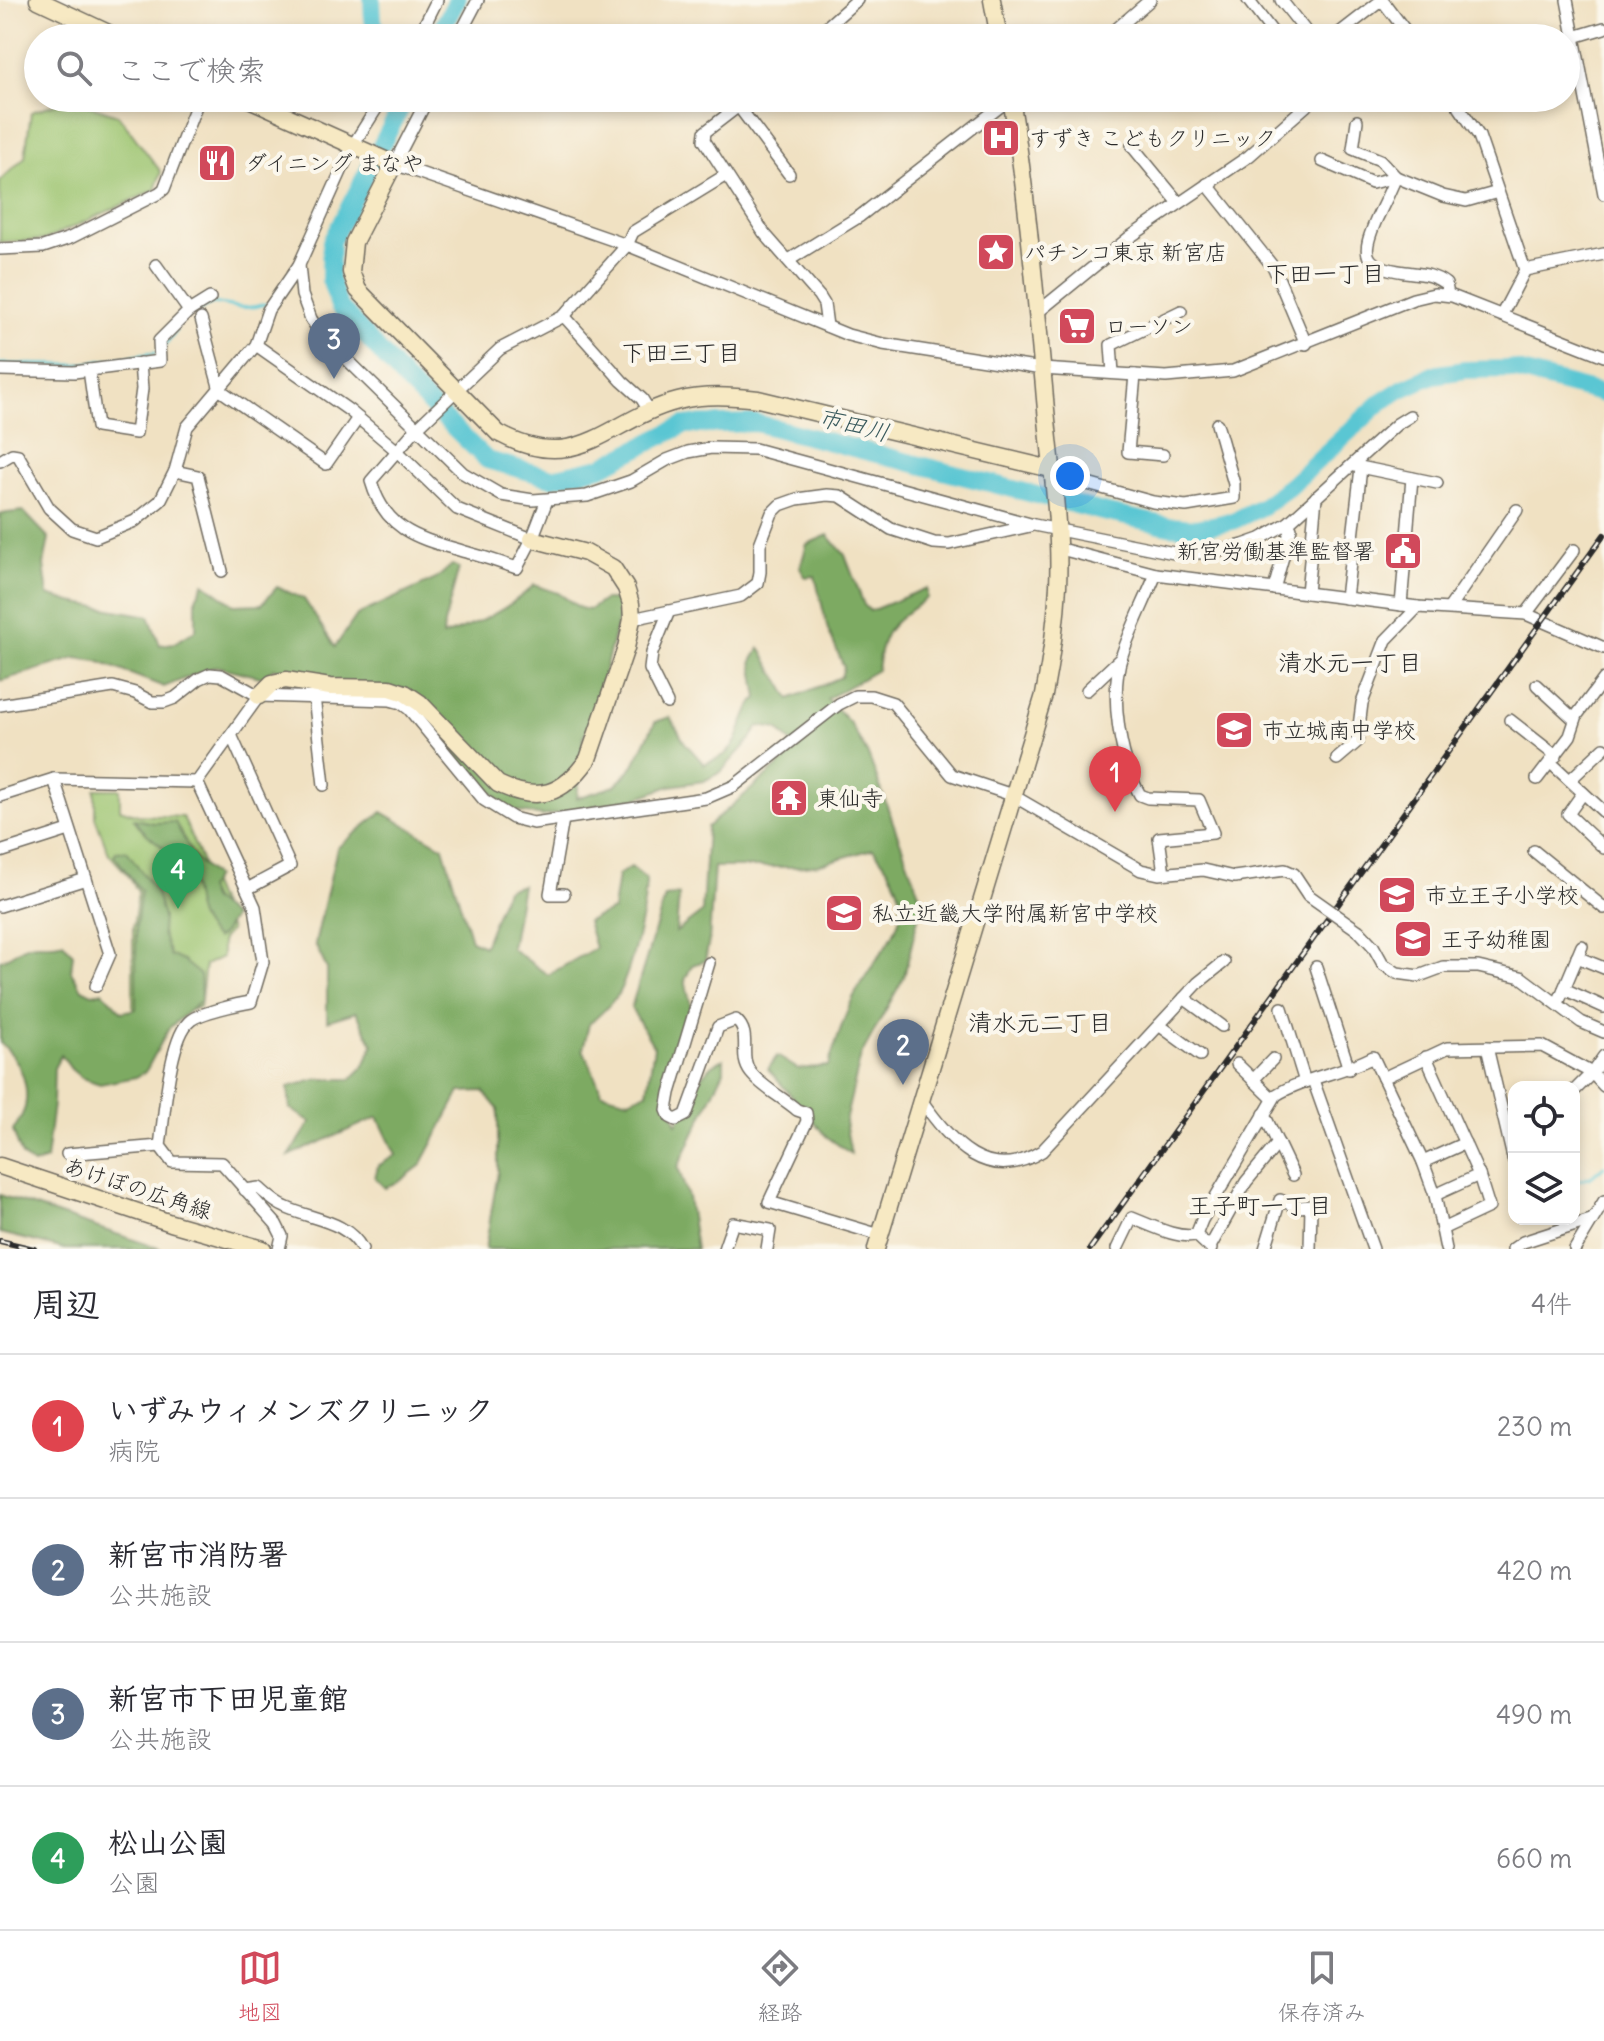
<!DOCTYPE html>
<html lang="ja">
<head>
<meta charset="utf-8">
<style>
	:root { --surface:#fff; --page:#f2f2f3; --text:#2b2b33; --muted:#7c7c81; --line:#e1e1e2; --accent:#d1495b }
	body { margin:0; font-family:Delius,"Klee One",sans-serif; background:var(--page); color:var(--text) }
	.controls { position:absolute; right:24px; bottom:24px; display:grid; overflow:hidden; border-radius:16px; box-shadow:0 4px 12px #0003 }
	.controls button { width:72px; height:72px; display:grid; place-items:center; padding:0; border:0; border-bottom:2px solid var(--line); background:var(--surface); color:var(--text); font:40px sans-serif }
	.you { position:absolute; left:1070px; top:476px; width:28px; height:28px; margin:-20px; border:6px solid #fff; border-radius:50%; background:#1a73e8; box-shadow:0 0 0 12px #1a73e833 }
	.badge { display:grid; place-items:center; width:52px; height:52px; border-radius:50%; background:var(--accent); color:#fff; font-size:26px; font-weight:700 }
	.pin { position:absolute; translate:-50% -66px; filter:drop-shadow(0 2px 4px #0008) }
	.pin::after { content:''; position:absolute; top:42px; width:28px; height:24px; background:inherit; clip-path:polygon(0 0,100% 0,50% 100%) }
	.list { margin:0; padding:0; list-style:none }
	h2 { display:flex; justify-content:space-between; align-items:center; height:104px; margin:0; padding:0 32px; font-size:34px }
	h2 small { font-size:26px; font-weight:400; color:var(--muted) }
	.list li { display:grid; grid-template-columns:52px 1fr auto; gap:24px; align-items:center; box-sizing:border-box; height:144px; padding:0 32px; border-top:2px solid var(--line) }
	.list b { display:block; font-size:30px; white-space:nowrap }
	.list p { margin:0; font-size:26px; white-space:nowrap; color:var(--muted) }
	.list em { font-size:26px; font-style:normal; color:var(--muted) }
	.icon { flex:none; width:44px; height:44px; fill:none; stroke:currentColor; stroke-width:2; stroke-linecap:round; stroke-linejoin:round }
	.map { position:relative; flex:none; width:1604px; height:1249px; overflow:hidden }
	.search { position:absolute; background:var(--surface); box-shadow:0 4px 12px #0003; left:24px; right:24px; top:24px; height:88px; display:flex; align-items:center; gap:20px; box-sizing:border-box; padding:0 28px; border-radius:44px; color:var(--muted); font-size:30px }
	.sheet { height:680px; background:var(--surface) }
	nav { display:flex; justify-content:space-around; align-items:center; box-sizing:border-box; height:112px; border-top:2px solid var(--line); background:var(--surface); font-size:22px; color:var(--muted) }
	nav a { display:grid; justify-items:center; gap:4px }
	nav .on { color:var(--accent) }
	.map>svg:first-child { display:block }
	.green { fill:#9cc470; stroke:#64784e; stroke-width:2 }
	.forest { fill:#7daa62; stroke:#546a46; stroke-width:2 }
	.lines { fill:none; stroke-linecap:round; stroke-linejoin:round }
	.stream { stroke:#5ac6d3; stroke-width:3 }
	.river { stroke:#5ac6d3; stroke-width:18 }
	.street-casing { stroke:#706b60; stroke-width:14 }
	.secondary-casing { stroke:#706b60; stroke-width:19 }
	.street { stroke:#fff; stroke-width:11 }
	.secondary { stroke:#f7e9c3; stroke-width:16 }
	.rail-casing { stroke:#2b2b2b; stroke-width:6 }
	.rail { stroke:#fbf7ec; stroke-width:3; stroke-dasharray:9; stroke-linecap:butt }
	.street-bridge-casing { stroke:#706b60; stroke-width:14; stroke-linecap:butt }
	.street-bridge { stroke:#fff; stroke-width:11 }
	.labels { text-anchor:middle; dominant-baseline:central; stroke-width:8; stroke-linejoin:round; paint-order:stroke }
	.poi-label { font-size:22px; fill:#2b2b2b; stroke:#fbf7ec; text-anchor:start }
	.street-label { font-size:22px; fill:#2b2b2b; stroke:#fbf7ec }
	.neighbourhood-label { font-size:24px; fill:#2b2b2b; stroke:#fbf7ec }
	.water-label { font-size:24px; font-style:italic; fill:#395a5d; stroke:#fbf7ec }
</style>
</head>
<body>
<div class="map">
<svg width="1604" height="1249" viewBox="0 0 1604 1249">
	<rect width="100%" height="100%" fill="#fbf7ec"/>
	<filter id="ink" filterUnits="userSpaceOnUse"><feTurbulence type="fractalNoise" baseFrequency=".0125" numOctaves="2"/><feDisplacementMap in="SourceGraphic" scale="16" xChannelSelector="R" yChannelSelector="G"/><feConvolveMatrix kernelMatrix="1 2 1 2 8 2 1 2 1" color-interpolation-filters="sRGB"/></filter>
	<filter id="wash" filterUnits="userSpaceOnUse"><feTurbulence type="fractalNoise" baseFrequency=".006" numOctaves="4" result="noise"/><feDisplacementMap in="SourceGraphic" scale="32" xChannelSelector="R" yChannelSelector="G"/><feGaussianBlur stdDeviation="1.8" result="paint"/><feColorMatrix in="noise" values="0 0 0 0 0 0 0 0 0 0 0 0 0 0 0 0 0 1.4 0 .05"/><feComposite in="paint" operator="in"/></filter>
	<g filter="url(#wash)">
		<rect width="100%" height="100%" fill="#f0e1c2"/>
		<!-- green -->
		<g class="green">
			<path d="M70 99 118 115 161 172 155 190 44 240 0 242V181L25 157 31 112Z"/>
			<path d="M95 789H120V809L138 815 183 817 230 930 222 939V957L205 965 200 1007 182 1013 133 1017V928L138 892 128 875 109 854 95 817Z"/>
		</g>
		<!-- forest -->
		<g class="forest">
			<path d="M23 511 49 538 44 565 48 595 71 602 149 616 160 645 174 643 196 630V598L204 583 234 605 262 604 277 587 304 599 335 647 357 615 436 579 452 565 459 568 444 624 443 636C476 625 509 609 534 585L558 593 580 608 589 610 604 600H618L619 616 592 719 584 735 577 798 615 786 634 765 655 722 670 717 685 743 704 764C710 761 721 758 727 753 743 739 741 712 758 698L752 661 760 648 790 699 841 677 844 667 828 630 815 576 805 577 800 568 807 544 828 535 845 555 864 605 870 611 927 588V598C893 623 882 626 877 670L827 699 850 723 869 757 922 901 904 977 861 1055 845 1122 851 1154 826 1136 768 1069 777 1056 798 1069 828 1066C836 1043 843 1018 854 996 886 935 931 917 873 849L820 864 796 867H714L709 941 705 961 692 965 685 980 691 1006 665 1093 677 1124C688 1103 700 1067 724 1059V1071L678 1167 688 1197 696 1249H485L498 1172V1109L483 1091 460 1092 421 1165 400 1181 385 1188 375 1178 378 1166 396 1155 378 1117 289 1156 311 1122 290 1109 288 1087 319 1079H351L364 1066 373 1044 356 1012 327 1021V969L315 944 337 848 382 812 443 847 471 940 484 946 506 889 522 885 511 948 548 975 595 948 587 921 613 910 618 875 631 867 646 879C646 906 631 975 616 997 608 1007 599 1016 589 1024L583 1049 602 1093 629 1100 647 1092 654 1047 631 1008 665 897 679 895 676 932 702 912 707 827 798 749 777 729 759 726 750 740 721 772 704 781 670 786 637 798 543 816 509 810 407 703 273 668 264 678 216 666 164 687 97 661 76 658 0 681V514Z"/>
			<path d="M134 819 154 823 175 822 195 859 215 877 207 889 212 900 233 917 223 933 216 939C186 913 202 895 183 867 170 848 146 839 134 819Z"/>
			<path d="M127 851 156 892 163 917 162 933 170 955 183 961 200 975 201 1001 169 1028 146 1071 136 1077 100 1084 82 1078 71 1069 61 1055 54 1068 53 1104 46 1160 33 1165 22 1156 13 1131C17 1124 23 1115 25 1107 30 1084 18 1056 0 1043V960C11 958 19 947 30 945 42 942 48 947 63 942L73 954 71 971 82 989 92 994 103 992 122 1012 136 1009V926L141 891 114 855 116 852Z"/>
			<path d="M0 1195 161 1249H65L0 1233Z"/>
		</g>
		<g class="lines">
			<!-- stream -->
			<g class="stream">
				<path d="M197 312 213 303C232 306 246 311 265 304"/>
				<path d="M162 350 176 331"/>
				<path d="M0 364 74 365 155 353"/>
				<path d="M1574 1182 1591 1177 1604 1166"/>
			</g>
			<!-- river -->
			<g class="river">
				<path d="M372 0C373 15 371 29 383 38"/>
				<path d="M437 38 457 0"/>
				<path d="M406 98 331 242 330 279 339 306 405 380 487 460 552 478 601 467 684 425 756 423 1103 512 1169 526 1196 528 1233 521 1263 506 1290 486 1380 403 1402 389 1433 375 1465 370 1510 369 1604 394"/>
			</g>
		</g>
	</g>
	<g filter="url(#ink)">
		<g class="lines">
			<!-- street casing -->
			<g class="street-casing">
				<g id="street">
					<path d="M1248 0 1277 38"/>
					<path d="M1281 0 1311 38"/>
					<path d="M1382 0 1411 38"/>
					<path d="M1567 0 1604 194"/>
					<path d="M1574 37 1604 28"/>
					<path d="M418 38 437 0"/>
					<path d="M458 38 478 0"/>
					<path d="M814 38 857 0"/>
					<path d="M1106 38 1150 0"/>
					<path d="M1333 38 1382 0"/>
					<path d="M383 98 352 147 299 265 302 295 311 319 321 334 463 473 501 495 533 500 587 496 631 481 667 460 688 452 711 448 755 449 1034 525 1179 554 1216 552 1243 545 1260 539 1288 523 1397 424 1410 416"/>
					<path d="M428 98 394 164 627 245 848 335 883 344 1042 369 1166 377 1233 371 1413 299 1434 294 1452 296 1604 356"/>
					<path d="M749 98 705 132 704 140 764 233 819 296 824 304 827 326"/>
					<path d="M1453 98 1479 136 1525 270 1502 314"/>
					<path d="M739 107 789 174"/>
					<path d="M1357 121 1353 149 1380 160 1396 177 1443 196 1466 201 1498 192"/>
					<path d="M1132 146 1179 203"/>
					<path d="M1322 161 1372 183 1396 177"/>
					<path d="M1396 177C1390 191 1384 204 1377 218 1361 254 1361 266 1405 272 1421 274 1433 274 1446 284L1448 295"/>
					<path d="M1207 184 1274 268 1306 344"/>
					<path d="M0 249 43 247 70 238 159 193 164 189 199 98"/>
					<path d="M789 260 860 216 1011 98"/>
					<path d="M156 265 189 311"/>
					<path d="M1525 270 1604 254"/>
					<path d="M1038 312 1130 237 1249 156 1315 98"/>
					<path d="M564 316 622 381 642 399 650 412"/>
					<path d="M201 319 220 390 326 464 358 418"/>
					<path d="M256 345 350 411 396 450 457 509 532 539"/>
					<path d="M0 370 74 372 160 361 159 341 189 311 210 298"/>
					<path d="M89 370 97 427 136 433 142 389 140 363"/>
					<path d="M1113 373 1111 345 1181 311"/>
					<path d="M1135 375 1128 452 1163 455"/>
					<path d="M0 461 12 454 18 455 49 508 72 529 96 537 135 521 160 501 175 471 187 427 256 345 268 310 299 265"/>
					<path d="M1355 466 1437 483"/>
					<path d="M175 471 198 476 222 571"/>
					<path d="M1051 474 1153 502 1186 506 1234 498V484L1217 424"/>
					<path d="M547 500 532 539 517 568C501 563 485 557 469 553 423 539 386 534 371 481L417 428 500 349 564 316 627 245 633 232 726 175"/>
					<path d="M1057 548 1156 574 1418 607 1526 614 1604 648"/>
					<path d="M1156 574C1145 601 1131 628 1122 655 1109 694 1120 760 1140 795L1148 798 1199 800 1213 833 1159 838 1164 873"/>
					<path d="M1274 589 1291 528 1288 523"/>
					<path d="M1307 593 1316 497"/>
					<path d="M1346 598 1361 468"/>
					<path d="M1401 605 1412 478"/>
					<path d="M1450 607 1517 510"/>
					<path d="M1526 614 1574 550"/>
					<path d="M632 619 741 596 758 583 760 572V544L772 513 780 505 797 499 827 495 840 496 891 529 934 543 949 544 1030 526"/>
					<path d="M1537 685 1575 720"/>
					<path d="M1087 690 1121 658"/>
					<path d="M314 696 324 785"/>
					<path d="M667 703 650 669 652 653 669 611"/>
					<path d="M0 705 113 687 135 693 152 702H164L175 698 199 679 210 674 221 675 259 696 390 700 401 703 409 709 484 800 513 818 533 823 706 798 734 786 839 704 855 696H871L893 703 952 775 1012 795 1141 870 1159 874 1203 870 1234 877 1285 870 1294 874 1308 895"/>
					<path d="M1510 720 1556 756"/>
					<path d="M232 737 290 866 247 889"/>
					<path d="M1337 759 1357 742 1362 703 1386 640 1418 607"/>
					<path d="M1551 763 1604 812"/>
					<path d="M54 779 110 954 96 986"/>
					<path d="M1537 779 1570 736 1577 715 1604 679"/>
					<path d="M1570 780 1604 748"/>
					<path d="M197 782 255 907 263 962 251 1002C238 1004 200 1013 191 1020 169 1036 164 1119 160 1146L172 1162 222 1163 276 1224 282 1236 279 1249"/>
					<path d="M197 782 259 696"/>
					<path d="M1583 793 1568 814 1604 848"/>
					<path d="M0 796 54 779 197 782"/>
					<path d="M563 819 550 894H564"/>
					<path d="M1534 851 1604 908"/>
					<path d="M0 852 69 830"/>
					<path d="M0 906 86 879"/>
					<path d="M1359 931 1373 946 1383 964 1397 973 1419 976 1443 967H1478L1521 977 1581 1022 1604 1032"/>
					<path d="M1577 957 1604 968"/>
					<path d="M709 963 670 1093 667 1110 670 1117 676 1120 686 1115 718 1027 736 1020C753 1035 737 1056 751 1073 762 1087 783 1098 797 1110L806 1113 807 1121 769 1202 880 1235"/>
					<path d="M1316 967 1349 1069"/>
					<path d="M1564 989 1604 1007"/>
					<path d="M1184 998 1222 1026"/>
					<path d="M1558 1003 1582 946"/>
					<path d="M1282 1008 1305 1082"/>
					<path d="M1159 1025 1200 1055"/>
					<path d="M1487 1047 1514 1162"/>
					<path d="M1426 1057 1479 1175 1435 1195"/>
					<path d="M1237 1064 1273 1099"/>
					<path d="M1383 1078 1447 1048 1542 1046 1592 1073 1604 1086"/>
					<path d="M1253 1080 1273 1059"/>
					<path d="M1313 1080 1373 1249"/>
					<path d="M1574 1091 1592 1073 1604 1056"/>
					<path d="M921 1100C952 1143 987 1185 1042 1151L1198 983 1224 962"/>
					<path d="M1264 1114 1293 1175"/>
					<path d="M67 1154 160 1146"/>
					<path d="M1423 1162 1465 1143"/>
					<path d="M245 1190 259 1188C267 1195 275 1203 285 1207 312 1220 347 1220 362 1249"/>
					<path d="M1442 1229 1489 1207 1479 1175"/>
					<path d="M1196 1235 1202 1220 1276 1095C1306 1077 1342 1073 1373 1057L1423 1162 1435 1195 1446 1249"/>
					<path d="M1210 1247 1246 1182 1278 1143"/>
					<path d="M724 1249 733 1223 770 1230 767 1249"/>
					<path d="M1117 1249 1132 1218C1151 1225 1176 1239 1196 1235L1211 1249"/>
					<path d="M1265 1249 1280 1200 1298 1207 1311 1206 1310 1249"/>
					<path d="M1513 1249 1523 1242 1591 1220"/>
					<path d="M1575 1249 1604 1201"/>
				</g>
			</g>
			<!-- secondary casing -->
			<g class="secondary-casing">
				<g id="secondary">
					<path d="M38 0 119 38"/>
					<path d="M992 0 999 38"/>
					<path d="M247 98 394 164 354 242 351 272 358 290 498 433C579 477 608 419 678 401 704 394 732 396 758 399L1051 469"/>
					<path d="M259 696 272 683 286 680 330 687 390 688 405 693 420 703 498 784C538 803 563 795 588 759L626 648 632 619 631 604 626 588 613 568 586 553 532 539"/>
					<path d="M0 1166 171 1223 263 1249"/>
					<path d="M876 1249 1044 695C1051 659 1056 623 1058 586 1061 521 1049 452 1044 387 1035 290 1027 194 1011 98"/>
				</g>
			</g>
			<!-- street -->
			<use href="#street" class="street"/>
			<!-- secondary -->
			<use href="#secondary" class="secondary"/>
			<!-- rail casing -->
			<g class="rail-casing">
				<g id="rail">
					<path d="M0 1241 34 1249"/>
					<path d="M1090 1249 1604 535"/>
				</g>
			</g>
			<!-- rail -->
			<use href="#rail" class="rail"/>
			<!-- street-bridge casing -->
			<g class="street-bridge-casing">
				<path id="street-bridge" d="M1308 895 1359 931"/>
			</g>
			<!-- street-bridge -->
			<use href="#street-bridge" class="street-bridge"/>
		</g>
	</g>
	<!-- icons -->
	<defs>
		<g id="hospital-square" transform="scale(2)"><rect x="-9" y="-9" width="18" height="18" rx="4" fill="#d1495b" stroke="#fbf7ec"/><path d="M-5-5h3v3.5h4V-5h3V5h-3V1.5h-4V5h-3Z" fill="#fff"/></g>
		<g id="restaurant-square" transform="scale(2)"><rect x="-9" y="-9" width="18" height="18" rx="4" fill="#d1495b" stroke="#fbf7ec"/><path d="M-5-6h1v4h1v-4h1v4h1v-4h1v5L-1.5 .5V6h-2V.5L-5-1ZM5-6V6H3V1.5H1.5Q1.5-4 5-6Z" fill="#fff"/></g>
		<g id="sight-square" transform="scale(2)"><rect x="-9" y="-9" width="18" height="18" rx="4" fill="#d1495b" stroke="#fbf7ec"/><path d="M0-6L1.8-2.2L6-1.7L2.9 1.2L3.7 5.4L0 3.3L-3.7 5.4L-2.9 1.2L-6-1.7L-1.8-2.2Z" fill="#fff"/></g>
		<g id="supermarket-square" transform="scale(2)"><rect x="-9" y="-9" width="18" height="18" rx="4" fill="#d1495b" stroke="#fbf7ec"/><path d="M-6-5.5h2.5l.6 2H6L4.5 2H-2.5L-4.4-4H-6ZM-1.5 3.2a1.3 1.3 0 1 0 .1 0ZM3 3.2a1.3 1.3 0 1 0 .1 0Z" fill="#fff"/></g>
		<g id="civic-square" transform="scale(2)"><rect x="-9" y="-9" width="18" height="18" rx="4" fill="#d1495b" stroke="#fbf7ec"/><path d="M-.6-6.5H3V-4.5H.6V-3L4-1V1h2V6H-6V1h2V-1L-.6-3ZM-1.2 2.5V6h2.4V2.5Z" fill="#fff"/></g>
		<g id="school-square" transform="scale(2)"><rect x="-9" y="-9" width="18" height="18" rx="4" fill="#d1495b" stroke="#fbf7ec"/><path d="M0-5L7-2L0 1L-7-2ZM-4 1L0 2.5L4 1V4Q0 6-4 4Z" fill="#fff"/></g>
		<g id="temple-square" transform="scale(2)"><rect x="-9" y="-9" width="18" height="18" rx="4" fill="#d1495b" stroke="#fbf7ec"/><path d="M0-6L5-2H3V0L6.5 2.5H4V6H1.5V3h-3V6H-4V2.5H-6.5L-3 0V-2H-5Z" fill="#fff"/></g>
	</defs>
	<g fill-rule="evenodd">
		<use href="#hospital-square" x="1001" y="138"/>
		<use href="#restaurant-square" x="217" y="163"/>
		<use href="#sight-square" x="996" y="252"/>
		<use href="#supermarket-square" x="1077" y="326"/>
		<use href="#civic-square" x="1403" y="551"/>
		<use href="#school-square" x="1234" y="730"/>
		<use href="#temple-square" x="789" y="798"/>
		<use href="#school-square" x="1397" y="895"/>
		<use href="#school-square" x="844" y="913"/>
		<use href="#school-square" x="1413" y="939"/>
	</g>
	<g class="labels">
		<!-- poi labels -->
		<g class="poi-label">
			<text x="1029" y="138">すずき こどもクリニック</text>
			<text x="245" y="163">ダイニング まなや</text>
			<text x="1024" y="252">パチンコ東京 新宮店</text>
			<text x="1105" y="326">ローソン</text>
			<text x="1375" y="551" text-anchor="end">新宮労働基準監督署</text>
			<text x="1262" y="730">市立城南中学校</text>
			<text x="817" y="798">東仙寺</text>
			<text x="1425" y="895">市立王子小学校</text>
			<text x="872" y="913">私立近畿大学附属新宮中学校</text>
			<text x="1441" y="939">王子幼稚園</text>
		</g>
		<!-- street labels -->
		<g class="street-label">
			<text transform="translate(138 1188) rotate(18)">あけぼの広角線</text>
		</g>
		<!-- neighbourhood labels -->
		<g class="neighbourhood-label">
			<text x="1325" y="273">下田一丁目</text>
			<text x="681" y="352">下田三丁目</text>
			<text x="1350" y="662">清水元一丁目</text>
			<text x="1040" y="1022">清水元二丁目</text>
			<text x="1260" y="1205">王子町一丁目</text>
		</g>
		<!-- water labels -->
		<g class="water-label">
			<text transform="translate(854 424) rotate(14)">市田川</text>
		</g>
	</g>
</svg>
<div class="controls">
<button><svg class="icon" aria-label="locate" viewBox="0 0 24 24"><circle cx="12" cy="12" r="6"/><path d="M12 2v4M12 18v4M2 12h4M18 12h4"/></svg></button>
<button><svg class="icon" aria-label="layers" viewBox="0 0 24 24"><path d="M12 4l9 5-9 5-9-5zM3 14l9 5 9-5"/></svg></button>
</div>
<div class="you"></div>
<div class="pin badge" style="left:1115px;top:812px;background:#e0444e">1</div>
<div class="pin badge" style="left:903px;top:1085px;background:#5c6f8a">2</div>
<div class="pin badge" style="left:334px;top:379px;background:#5c6f8a">3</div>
<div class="pin badge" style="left:178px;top:909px;background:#2e9e5b">4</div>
<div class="search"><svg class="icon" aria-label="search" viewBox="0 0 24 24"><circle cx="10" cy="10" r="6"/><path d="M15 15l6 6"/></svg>ここで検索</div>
</div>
<section class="sheet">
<h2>周辺<small>4件</small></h2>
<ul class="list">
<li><span class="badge" style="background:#e0444e">1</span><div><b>いずみウィメンズクリニック</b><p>病院</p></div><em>230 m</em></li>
<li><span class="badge" style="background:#5c6f8a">2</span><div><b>新宮市消防署</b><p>公共施設</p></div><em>420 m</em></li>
<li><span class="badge" style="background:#5c6f8a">3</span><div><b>新宮市下田児童館</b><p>公共施設</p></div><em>490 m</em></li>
<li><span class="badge" style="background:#2e9e5b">4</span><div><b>松山公園</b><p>公園</p></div><em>660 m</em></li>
</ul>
</section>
<nav>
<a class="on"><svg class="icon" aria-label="map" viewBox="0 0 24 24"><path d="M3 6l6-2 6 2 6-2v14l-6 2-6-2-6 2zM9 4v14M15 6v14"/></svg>地図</a>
<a><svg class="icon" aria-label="directions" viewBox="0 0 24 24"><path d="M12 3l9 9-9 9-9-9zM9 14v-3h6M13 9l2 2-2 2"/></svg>経路</a>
<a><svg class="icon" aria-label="saved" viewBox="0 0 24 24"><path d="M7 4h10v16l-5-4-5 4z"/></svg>保存済み</a>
</nav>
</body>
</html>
